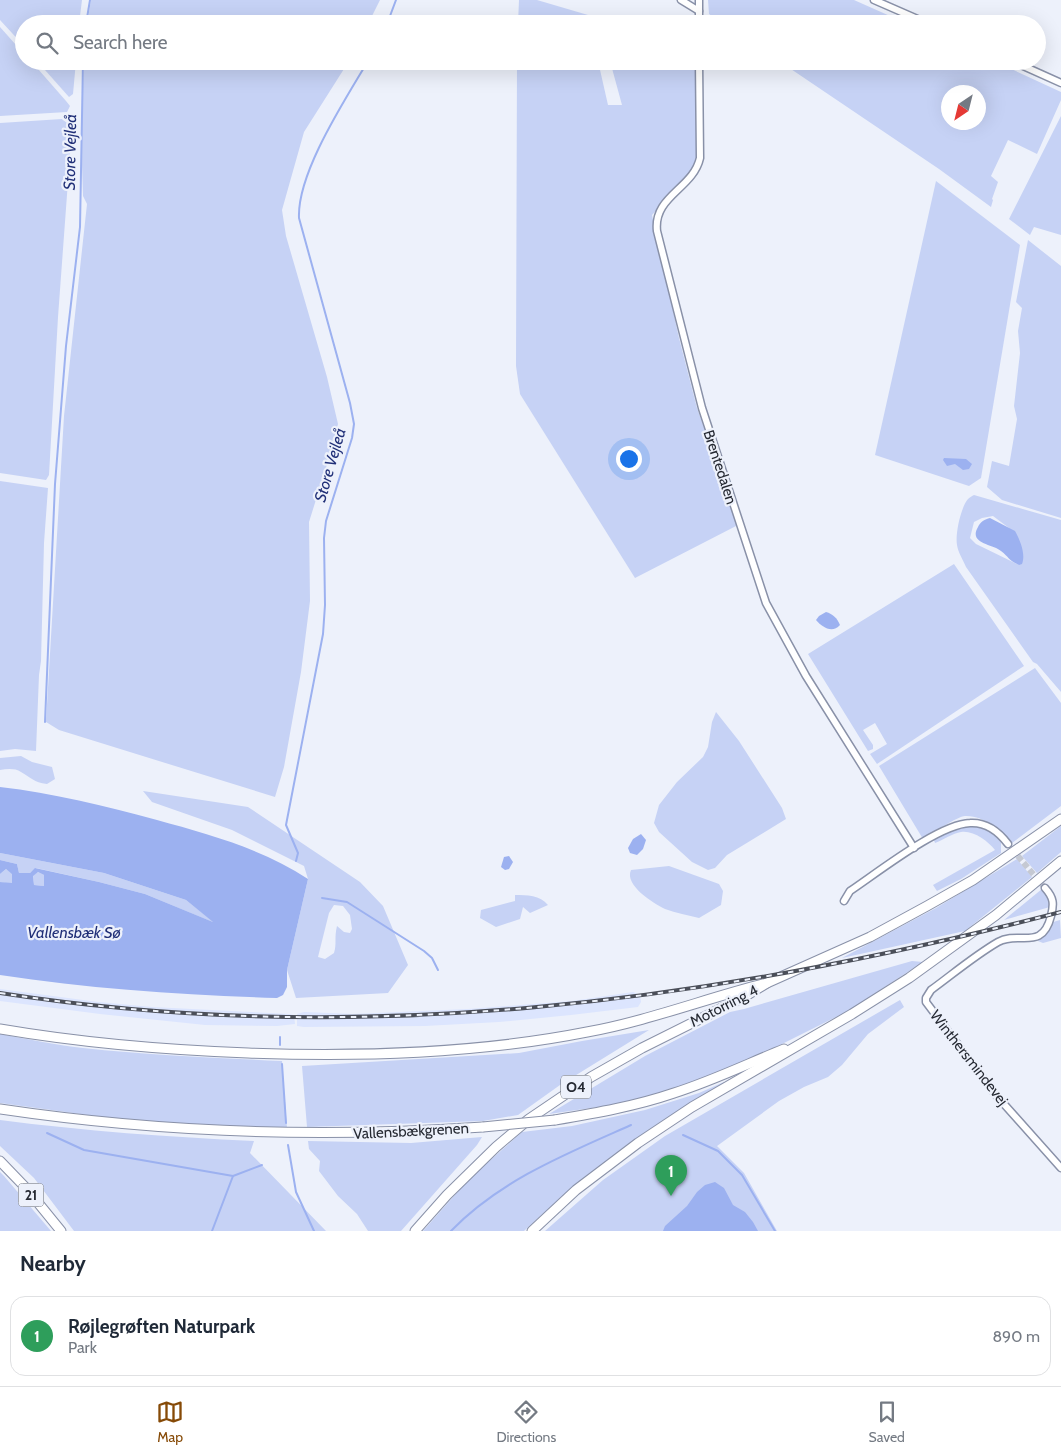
<!DOCTYPE html>
<html lang="en">
<head>
<meta charset="utf-8">
<style>
	:root { --surface:#fff; --page:#f2f2f3; --text:#1f2937; --muted:#747a83; --line:#e0e1e3; --accent:#864a07 }
	body { margin:0; font-family:Cabin,sans-serif; background:var(--page); color:var(--text) }
	.compass { position:absolute; left:941px; top:85px; width:45px; height:45px; border-radius:50%; background:var(--surface); box-shadow:0 5px 20px #0002; rotate:215deg }
	.you { position:absolute; left:628px; top:458px; width:18px; height:18px; margin:-12px; border:4px solid #fff; border-radius:50%; background:#1a73e8; box-shadow:0 0 0 8px #1a73e833 }
	.badge { display:grid; place-items:center; width:32px; height:32px; border-radius:50%; background:var(--accent); color:#fff; font-size:16px; font-weight:700 }
	.pin { position:absolute; translate:-50% -41px; filter:drop-shadow(0 1px 2px #0008) }
	.pin::after { content:''; position:absolute; top:26px; width:18px; height:15px; background:inherit; clip-path:polygon(0 0,100% 0,50% 100%) }
	.list { margin:0; padding:0; list-style:none }
	h2 { display:flex; justify-content:space-between; align-items:center; height:65px; margin:0; padding:0 20px; font-size:21px }
	h2 small { font-size:16px; font-weight:400; color:var(--muted) }
	.list li { display:grid; grid-template-columns:32px 1fr auto; gap:15px; align-items:center; box-sizing:border-box; height:80px; margin:0 10px 10px; padding:0 10px; border:1px solid var(--line); border-radius:15px }
	.list b { display:block; font-size:19px; white-space:nowrap }
	.list p { margin:0; font-size:16px; white-space:nowrap; color:var(--muted) }
	.list em { font-size:16px; font-style:normal; color:var(--muted) }
	.icon { flex:none; width:28px; height:28px; fill:none; stroke:currentColor; stroke-width:2; stroke-linecap:round; stroke-linejoin:round }
	.map { position:relative; flex:none; width:1061px; height:1231px; overflow:hidden }
	.search { position:absolute; background:var(--surface); box-shadow:0 5px 20px #0002; left:15px; right:15px; top:15px; height:55px; display:flex; align-items:center; gap:12px; box-sizing:border-box; padding:0 18px; border-radius:28px; color:var(--muted); font-size:19px }
	.sheet { height:155px; background:var(--surface) }
	nav { display:flex; justify-content:space-around; align-items:center; box-sizing:border-box; height:70px; border-top:1px solid var(--line); background:var(--surface); font-size:14px; color:var(--muted) }
	nav a { display:grid; justify-items:center; gap:2px }
	nav .on { color:var(--accent) }
	.map>svg:first-child { display:block }
	.built { fill:#dce5fe }
	.green { fill:#c6d2f5; fill-rule:evenodd }
	.water { fill:#9cb1f0; fill-rule:evenodd }
	.lines { fill:none; stroke-linecap:round; stroke-linejoin:round }
	.stream { stroke:#9cb1f0; stroke-width:2 }
	.minor-tunnel { stroke:#c5c9d3; stroke-width:6; stroke-dasharray:6 3; stroke-linecap:butt }
	.minor-casing { stroke:#8991a8; stroke-width:9 }
	.highway-casing { stroke:#8991a8; stroke-width:11 }
	.minor { stroke:#fff; stroke-width:6 }
	.highway { stroke:#fff; stroke-width:9 }
	.rail-casing { stroke:#4b4f59; stroke-width:4 }
	.rail { stroke:#edf1fb; stroke-width:2; stroke-dasharray:5.5; stroke-linecap:butt }
	.highway-bridge-casing { stroke:#8991a8; stroke-width:11; stroke-linecap:butt }
	.highway-bridge { stroke:#fff; stroke-width:9 }
	.labels { text-anchor:middle; dominant-baseline:central; stroke-width:4.5; stroke-linejoin:round; paint-order:stroke }
	.shield { fill:#edf1fb; stroke:#62666f; stroke-width:1 }
	.shield-label { font-size:14px; font-weight:bold; fill:#262a33 }
	.street-label { font-size:15px; fill:#262a33; stroke:#edf1fb }
	.water-label { font-size:16px; font-style:italic; fill:#213078; stroke:#edf1fb }
</style>
</head>
<body>
<div class="map">
<svg width="1061" height="1231" viewBox="0 0 1061 1231">
	<rect width="100%" height="100%" fill="#edf1fb"/>
	<!-- built -->
	<g class="built">
		<path d="M0 989 98 1002 152 1007 289 1014 294 1015 295 1024 277 1026 205 1025 100 1014 0 1001Z"/>
		<path d="M633 992 640 995 641 1002 638 1007 571 1015 499 1022 425 1026 304 1027 297 1026V1014L304 1012 353 1014 468 1009 572 1001Z"/>
	</g>
	<!-- green -->
	<g class="green">
		<path d="M0 0H82L79 24H24V46L0 20Z"/>
		<path d="M91 0H380L368 24H87Z"/>
		<path d="M519 0H537L588 15 590 24H518Z"/>
		<path d="M708 0H854L908 24H723L709 14Z"/>
		<path d="M0 27 24 54V61H31L66 101 70 106 67 112 0 116Z"/>
		<path d="M37 61H76L73 94 69 97Z"/>
		<path d="M84 61H349L304 132 282 210 286 236 327 377 338 424 330 455 309 522 310 601 301 672 284 767 275 797 59 730 46 722 64 416 87 204 83 196 81 135Z"/>
		<path d="M517 61H598L608 105H622L610 61H697L698 153 692 173 652 215 679 338 697 408 738 525 635 578 520 394 516 366Z"/>
		<path d="M779 61H994L1061 92V100L1037 154 1008 140 991 176 998 182 992 199 993 200 991 207 939 169ZM948 92H978V122H948Z"/>
		<path d="M1061 116V235L1034 227 1030 235 1009 219Z"/>
		<path d="M62 119 72 127 58 317 49 475 46 480 0 473V123Z"/>
		<path d="M936 181 1020 245 981 478 969 486 875 455Z"/>
		<path d="M1028 240 1061 266V518L1002 500 987 487 992 461 1009 466 1017 419 1014 406 1020 353 1018 331 1022 308 1016 302Z"/>
		<path d="M0 481 48 488 44 543 41 661 39 675 36 751 15 749 0 751Z"/>
		<path d="M974 495 1061 520V692L1037 664 1033 662 966 567C963 560 958 552 957 545 955 534 961 507 968 499 970 497 972 496 974 495ZM993 516 1009 528 1019 565 976 544 970 538 974 522 982 518Z"/>
		<path d="M954 564 1024 666 877 764 870 754 887 744 875 723 863 730 873 745V749L868 751 808 654Z"/>
		<path d="M1035 668 1061 703V806L1012 843C999 831 984 815 965 816 958 816 931 834 923 839L879 766Z"/>
		<path d="M716 712 739 741 782 808 786 819 727 855 715 868 708 870 692 862 659 832 654 823 659 805 677 782 703 757 708 747 712 722Z"/>
		<path d="M21 756 32 762 52 767 55 779 47 784C33 782 32 778 21 772 15 768 7 769 0 770V758Z"/>
		<path d="M143 791 248 807 360 882 383 906 408 965 388 993 296 998 287 970 308 879 304 866 232 830 152 802ZM334 905 343 906 350 915 352 929 350 933 344 932 337 926C334 938 337 943 334 953L325 959 318 957 329 913Z"/>
		<path d="M974 826 991 832 1001 841V853L961 879 937 891 933 885 995 850C988 841 973 830 961 832 953 833 943 840 935 843L934 840 954 829Z"/>
		<path d="M1061 826V852L1037 873 1022 856Z"/>
		<path d="M0 853 104 873 186 900 215 923 145 894 99 882 36 868 30 873H19L17 864 0 860Z"/>
		<path d="M1017 859 1032 877 965 931 842 958 936 908Z"/>
		<path d="M669 866 719 884 723 891 721 905 699 918C688 915 676 913 665 909 653 903 624 885 631 870Z"/>
		<path d="M6 869 12 873V884L0 882V874Z"/>
		<path d="M38 872 44 875V886L34 885 33 875Z"/>
		<path d="M1042 889 1050 900V907L1004 920Z"/>
		<path d="M515 895C527 895 540 895 548 905L530 913 523 907 520 919 496 927 480 918 481 910 515 901Z"/>
		<path d="M1060 920 1061 938 1043 943 1038 941 1039 939 1047 933 1053 922Z"/>
		<path d="M912 961 923 962 848 1011 732 1069 634 1102 549 1114 645 1056 730 1012 744 1009Z"/>
		<path d="M900 1000 904 1007 868 1034 842 1065 828 1077 804 1087 779 1101 717 1146 744 1173 777 1231H545L603 1180 665 1136Z"/>
		<path d="M649 1030 560 1085 518 1115 483 1121 307 1127 302 1066 519 1053 582 1041Z"/>
		<path d="M0 1034C28 1039 55 1045 83 1048 149 1055 216 1058 282 1061L287 1128 139 1122 0 1103Z"/>
		<path d="M724 1082V1084C651 1123 585 1174 524 1231H423L469 1179 522 1132 572 1126 645 1110 699 1093Z"/>
		<path d="M0 1120C85 1131 169 1137 254 1141L250 1153 326 1231H74L34 1178 0 1146Z"/>
		<path d="M482 1137 477 1145 401 1231H368L357 1214 338 1196 319 1171 320 1161 309 1149 308 1141 411 1143Z"/>
		<path d="M0 1172 4 1176 51 1231H0Z"/>
	</g>
	<!-- water -->
	<g class="water">
		<path d="M944 458 966 459 972 464 969 469 963 470 955 464 947 466 943 460Z"/>
		<path d="M990 518 1015 531C1020 540 1026 554 1022 564L1019 565C1008 560 1009 557 1001 551 993 544 968 544 978 527 980 522 985 519 990 518Z"/>
		<path d="M826 612C833 614 837 618 840 625 832 634 822 627 816 620L819 616Z"/>
		<path d="M0 787C53 793 105 806 157 820 208 834 263 849 308 879L287 970V987L283 995 277 998C184 995 92 989 0 975V882L12 883V874L6 869 0 874V860L17 864 19 873H30L35 868 99 882 145 894 213 922 186 900 104 873 0 853ZM38 872 44 875V886L34 885 33 876Z"/>
		<path d="M641 834 646 840 643 849 637 855 630 853 628 848 633 839Z"/>
		<path d="M509 856 513 862 509 869 505 870 501 867 504 857Z"/>
		<path d="M715 1182 724 1188 733 1205 745 1212 753 1222 758 1231H663L665 1226 687 1206 697 1192 705 1185Z"/>
	</g>
	<g class="lines">
		<!-- stream -->
		<g class="stream">
			<path d="M86 24 90 0"/>
			<path d="M387 24 396 0"/>
			<path d="M45 722 55 484 66 346 80 227 83 61"/>
			<path d="M296 861 298 853 286 825 323 634 325 605 324 538 326 521 352 438 354 424 350 403 299 218C297 173 345 100 368 61"/>
			<path d="M322 898 347 902 424 951 432 958 438 970"/>
			<path d="M280 1037V1045"/>
			<path d="M282 1064 286 1123"/>
			<path d="M47 1133 84 1150 233 1176"/>
			<path d="M683 1135 718 1151 742 1175 775 1231"/>
			<path d="M288 1145 296 1192 314 1231"/>
			<path d="M212 1231 233 1176 262 1165"/>
			<path d="M451 1231C500 1180 568 1153 631 1125"/>
		</g>
		<!-- minor-tunnel -->
		<path class="minor-tunnel" d="M1012 849 1045 888"/>
		<!-- minor casing -->
		<g class="minor-casing">
			<g id="minor">
				<path d="M681 0 699 11"/>
				<path d="M874 0 929 24"/>
				<path d="M699 24V0"/>
				<path d="M699 61 700 158C693 189 653 196 657 231L702 408 766 603 806 676 914 848"/>
				<path d="M1012 61 1061 83"/>
				<path d="M1045 888C1054 898 1054 904 1051 916 1042 952 1019 930 998 942 974 956 953 974 931 990L926 998V1002L995 1094 1061 1168"/>
				<path d="M844 901 850 891C877 873 939 824 970 823 986 822 999 832 1008 844"/>
			</g>
		</g>
		<!-- highway casing -->
		<g class="highway-casing">
			<g id="highway">
				<path d="M0 1029C82 1043 165 1050 248 1053 361 1057 476 1054 587 1032 648 1021 707 998 767 983"/>
				<path d="M0 1109C161 1133 321 1138 483 1127"/>
				<path d="M555 1120C596 1113 636 1106 674 1093 712 1081 747 1064 784 1049"/>
				<path d="M0 1161 26 1188 61 1231"/>
				<path d="M415 1231 447 1195 496 1147 529 1119 591 1077 642 1048 744 997 767 983 870 937 927 906 973 880 1061 819"/>
				<path d="M532 1231 576 1190 638 1143 692 1107 852 1014 909 978 996 915 1061 861"/>
			</g>
		</g>
		<!-- minor -->
		<use href="#minor" class="minor"/>
		<!-- highway -->
		<use href="#highway" class="highway"/>
		<!-- rail casing -->
		<g class="rail-casing">
			<path id="rail" d="M0 993C359 1049 712 1002 1061 912"/>
		</g>
		<!-- rail -->
		<use href="#rail" class="rail"/>
		<!-- highway-bridge casing -->
		<g class="highway-bridge-casing">
			<path id="highway-bridge" d="M483 1127 555 1120"/>
		</g>
		<!-- highway-bridge -->
		<use href="#highway-bridge" class="highway-bridge"/>
	</g>
	<g class="labels">
		<!-- shield labels -->
		<g class="shield">
			<rect x="561" y="1075.5" width="30" height="23" rx="4"/>
			<rect x="18.5" y="1183.5" width="25" height="23" rx="4"/>
		</g>
		<g class="shield-label">
			<text x="576" y="1087">O4</text>
			<text x="31" y="1195">21</text>
		</g>
		<!-- street labels -->
		<g class="street-label">
			<text transform="translate(720 467) rotate(72)">Brentedalen</text>
			<text transform="translate(724 1006) rotate(-27)">Motorring 4</text>
			<text transform="translate(969 1058) rotate(52)">Winthersmindevej</text>
			<text transform="translate(411 1131) rotate(-3)">Vallensbækgrenen</text>
		</g>
		<!-- water labels -->
		<g class="water-label">
			<text transform="translate(70 152) rotate(-89)">Store Vejleå</text>
			<text transform="translate(330 465) rotate(-74)">Store Vejleå</text>
			<text x="74" y="932">Vallensbæk Sø</text>
		</g>
	</g>
</svg>
<svg class="compass" viewBox="-18 -18 36 36"><path d="M0-13l5 13h-10z" fill="#e53935"/><path d="M0 13l5-13h-10z" fill="#747a83"/></svg>
<div class="you"></div>
<div class="pin badge" style="left:671px;top:1196px;background:#2e9e5b">1</div>
<div class="search"><svg class="icon" aria-label="search" viewBox="0 0 24 24"><circle cx="10" cy="10" r="6"/><path d="M15 15l6 6"/></svg>Search here</div>
</div>
<section class="sheet">
<h2>Nearby<small></small></h2>
<ul class="list">
<li><span class="badge" style="background:#2e9e5b">1</span><div><b>Røjlegrøften Naturpark</b><p>Park</p></div><em>890 m</em></li>
</ul>
</section>
<nav>
<a class="on"><svg class="icon" aria-label="map" viewBox="0 0 24 24"><path d="M3 6l6-2 6 2 6-2v14l-6 2-6-2-6 2zM9 4v14M15 6v14"/></svg>Map</a>
<a><svg class="icon" aria-label="directions" viewBox="0 0 24 24"><path d="M12 3l9 9-9 9-9-9zM9 14v-3h6M13 9l2 2-2 2"/></svg>Directions</a>
<a><svg class="icon" aria-label="saved" viewBox="0 0 24 24"><path d="M7 4h10v16l-5-4-5 4z"/></svg>Saved</a>
</nav>
</body>
</html>
